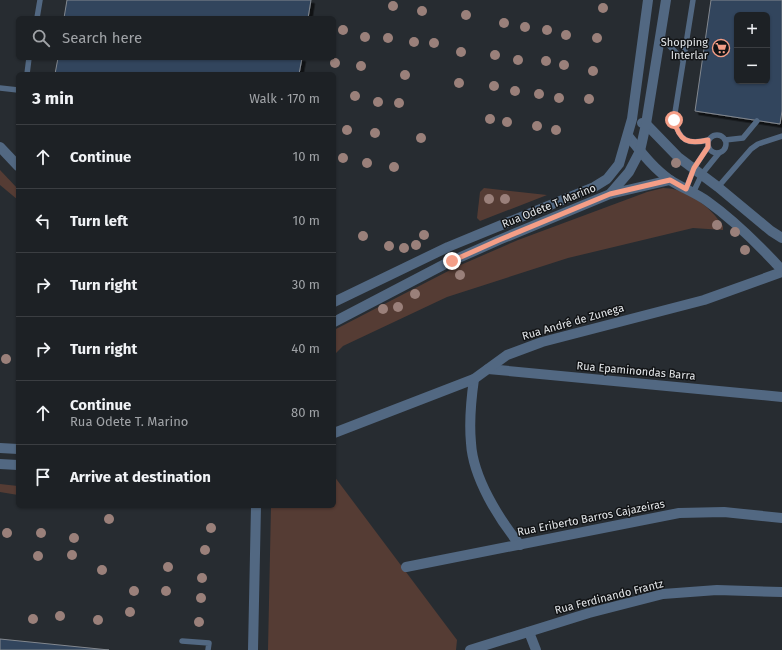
<!DOCTYPE html>
<html lang="en">
<head>
<meta charset="utf-8">
<style>
	:root { --surface:#1d2125; --page:#25292d; --text:#f1f3f6; --muted:#a0a3a7; --line:#3b3e42 }
	body { margin:0; font-family:"Fira Sans",sans-serif; background:var(--page); color:var(--text) }
	.controls { position:absolute; right:12px; top:12px; display:grid; overflow:hidden; border-radius:6px; box-shadow:0 1px 3px #0004 }
	.controls button { width:36px; height:36px; display:grid; place-items:center; padding:0; border:0; border-bottom:1px solid var(--line); background:var(--surface); color:var(--text); font:20px sans-serif }
	.stop { position:absolute; width:12px; height:12px; margin:-9px; border:3px solid #f49e87; border-radius:50%; background:#fff }
	.stop.end { background:#f49e87; border-color:#fff; box-shadow:0 1px 4px #0008 }
	.list { margin:0; padding:0; list-style:none }
	h2 { display:flex; justify-content:space-between; align-items:center; height:52px; margin:0; padding:0 16px; font-size:17px }
	h2 small { font-size:13px; font-weight:400; color:var(--muted) }
	.list li { display:grid; grid-template-columns:26px 1fr auto; gap:12px; align-items:center; box-sizing:border-box; height:64px; padding:0 16px; border-top:1px solid var(--line) }
	.list b { display:block; font-size:15px; white-space:nowrap }
	.list p { margin:0; font-size:13px; white-space:nowrap; color:var(--muted) }
	.list em { font-size:13px; font-style:normal; color:var(--muted) }
	.icon { flex:none; width:22px; height:22px; fill:none; stroke:currentColor; stroke-width:2; stroke-linecap:round; stroke-linejoin:round }
	.map { position:relative; flex:none; width:782px; height:650px; overflow:hidden }
	.search { position:absolute; background:var(--surface); box-shadow:0 1px 3px #0004; left:16px; top:16px; width:320px; height:44px; display:flex; align-items:center; gap:10px; box-sizing:border-box; padding:0 14px; border-radius:6px; color:var(--muted); font-size:15px }
	.panel { position:absolute; background:var(--surface); box-shadow:0 1px 3px #0004; left:16px; top:72px; width:320px; height:436px; border-radius:6px }
	.map>svg:first-child { display:block }
	.green { fill:#553c34 }
	.building { fill:#30445d; stroke:#83888f; fill-rule:evenodd; filter:url(#shadow) }
	.lines { fill:none; stroke-linecap:round; stroke-linejoin:round }
	.service { stroke:#526882; stroke-width:5.5 }
	.minor { stroke:#526882; stroke-width:10 }
	.tertiary { stroke:#526882; stroke-width:10 }
	.tree { fill:#9a807a }
	.route { stroke:#f49e87; stroke-width:5 }
	.labels { text-anchor:middle; dominant-baseline:central; stroke-width:3; stroke-linejoin:round; paint-order:stroke }
	.poi-label { font-size:11px; fill:#e3e6e9; stroke:#121416; text-anchor:end }
	.street-label { font-size:11px; fill:#e3e6e9; stroke:#121416 }
</style>
</head>
<body>
<div class="map">
<svg width="782" height="650" viewBox="0 0 782 650">
	<defs>
		<filter id="shadow"><feDropShadow dx="3.5" dy="3.5" stdDeviation="0" flood-color="#0009"/></filter>
	</defs>
	<rect width="100%" height="100%" fill="#272c31"/>
	<!-- green -->
	<g class="green">
		<path d="M0 170 18 189V200L0 185Z"/>
		<path d="M484 188 547 195 480 221 477 218 480 192Z"/>
		<path d="M663 188C686 188 710 206 723 226V230L693 228 568 258 447 297 343 346 334 355V330L456 267 518 240 647 192Z"/>
		<path d="M334 476 457 640 456 650H268L271 506H334Z"/>
		<path d="M0 484 18 486V495L0 492Z"/>
	</g>
	<!-- building -->
	<g class="building">
		<path d="M67 0H311L308 18H64Z"/>
		<path d="M711 0H782V111L780 124 695 111ZM737 15H767V81H737Z"/>
		<path d="M58 58H302L299 74H55Z"/>
		<path d="M0 639 109 650H0Z"/>
	</g>
	<g class="lines">
		<!-- service -->
		<g class="service">
			<path d="M693 0 674 119C679 141 688 145 708 140"/>
			<path d="M37 18 40 0"/>
			<path d="M660 36 683 60"/>
			<path d="M27 74 29 58"/>
			<path d="M0 88 18 90"/>
			<circle cx="717" cy="144" r="9"/>
			<path d="M725 140 743 138 757 121"/>
			<path d="M718 187 751 149 758 144 782 136"/>
			<path d="M686 189 694 168 708 147"/>
			<path d="M693 193 702 174 719 153"/>
			<path d="M182 641 209 643 208 650"/>
		</g>
		<!-- minor -->
		<g class="minor">
			<path d="M488 369 782 397"/>
			<path d="M474 379C471 400 469 422 471 443 473 478 499 519 520 545"/>
			<path d="M334 433 474 379 507 355 542 342 704 300 782 272"/>
			<path d="M406 567 679 513 724 512 782 518"/>
			<path d="M529 632 536 650"/>
			<path d="M253 650 256 506"/>
			<path d="M470 650 589 613 663 594 717 590 782 592"/>
		</g>
		<!-- tertiary -->
		<g class="tertiary">
			<path d="M642 123 646 124 678 157 718 187 771 231 782 238"/>
			<path d="M628 136C641 152 653 168 670 180 682 188 696 193 707 201 735 221 759 245 782 270"/>
			<path d="M0 147 18 166"/>
			<path d="M610 194 670 180"/>
			<path d="M334 302 448 247 594 187 607 179 619 164 632 119 648 0"/>
			<path d="M334 322 445 264 499 240 610 194 629 172 640 151 646 124 666 0"/>
			<path d="M0 448 18 449"/>
			<path d="M0 464 18 465"/>
		</g>
	</g>
	<!-- trees -->
	<g class="tree">
		<circle cx="393" cy="6" r="5"/>
		<circle cx="603" cy="8" r="5"/>
		<circle cx="422" cy="11" r="5"/>
		<circle cx="466" cy="15" r="5"/>
		<circle cx="504" cy="23" r="5"/>
		<circle cx="525" cy="27" r="5"/>
		<circle cx="343" cy="30" r="5"/>
		<circle cx="547" cy="30" r="5"/>
		<circle cx="566" cy="35" r="5"/>
		<circle cx="365" cy="37" r="5"/>
		<circle cx="388" cy="38" r="5"/>
		<circle cx="597" cy="38" r="5"/>
		<circle cx="414" cy="42" r="5"/>
		<circle cx="434" cy="43" r="5"/>
		<circle cx="461" cy="52" r="5"/>
		<circle cx="495" cy="55" r="5"/>
		<circle cx="518" cy="60" r="5"/>
		<circle cx="546" cy="61" r="5"/>
		<circle cx="335" cy="63" r="5"/>
		<circle cx="564" cy="65" r="5"/>
		<circle cx="361" cy="66" r="5"/>
		<circle cx="593" cy="71" r="5"/>
		<circle cx="405" cy="75" r="5"/>
		<circle cx="459" cy="83" r="5"/>
		<circle cx="494" cy="86" r="5"/>
		<circle cx="515" cy="91" r="5"/>
		<circle cx="539" cy="94" r="5"/>
		<circle cx="355" cy="96" r="5"/>
		<circle cx="559" cy="98" r="5"/>
		<circle cx="589" cy="99" r="5"/>
		<circle cx="378" cy="102" r="5"/>
		<circle cx="399" cy="103" r="5"/>
		<circle cx="490" cy="119" r="5"/>
		<circle cx="507" cy="122" r="5"/>
		<circle cx="537" cy="126" r="5"/>
		<circle cx="347" cy="130" r="5"/>
		<circle cx="556" cy="130" r="5"/>
		<circle cx="375" cy="133" r="5"/>
		<circle cx="421" cy="138" r="5"/>
		<circle cx="343" cy="158" r="5"/>
		<circle cx="367" cy="163" r="5"/>
		<circle cx="676" cy="163" r="5"/>
		<circle cx="394" cy="167" r="5"/>
		<circle cx="489" cy="199" r="5"/>
		<circle cx="505" cy="199" r="5"/>
		<circle cx="717" cy="225" r="5"/>
		<circle cx="735" cy="232" r="5"/>
		<circle cx="424" cy="235" r="5"/>
		<circle cx="363" cy="236" r="5"/>
		<circle cx="416" cy="245" r="5"/>
		<circle cx="389" cy="246" r="5"/>
		<circle cx="404" cy="248" r="5"/>
		<circle cx="745" cy="250" r="5"/>
		<circle cx="460" cy="275" r="5"/>
		<circle cx="415" cy="294" r="5"/>
		<circle cx="398" cy="307" r="5"/>
		<circle cx="383" cy="309" r="5"/>
		<circle cx="6" cy="359" r="5"/>
		<circle cx="109" cy="519" r="5"/>
		<circle cx="211" cy="528" r="5"/>
		<circle cx="7" cy="533" r="5"/>
		<circle cx="41" cy="533" r="5"/>
		<circle cx="74" cy="538" r="5"/>
		<circle cx="205" cy="550" r="5"/>
		<circle cx="72" cy="555" r="5"/>
		<circle cx="38" cy="556" r="5"/>
		<circle cx="168" cy="567" r="5"/>
		<circle cx="102" cy="570" r="5"/>
		<circle cx="202" cy="578" r="5"/>
		<circle cx="134" cy="591" r="5"/>
		<circle cx="166" cy="591" r="5"/>
		<circle cx="201" cy="598" r="5"/>
		<circle cx="130" cy="612" r="5"/>
		<circle cx="60" cy="616" r="5"/>
		<circle cx="33" cy="619" r="5"/>
		<circle cx="98" cy="620" r="5"/>
		<circle cx="199" cy="622" r="5"/>
	</g>
	<g class="lines">
		<!-- route -->
		<path class="route" d="M452 261 499 240 610 194 670 180 686 189 694 168 708 147V140C688 145 679 141 674 120"/>
	</g>
	<!-- icons -->
	<defs>
		<g id="supermarket-ring" transform="scale(0.9)"><circle r="9.5" fill="#121416" stroke="#f49e87" stroke-width="1.5"/><path d="M-6-5.5h2.5l.6 2H6L4.5 2H-2.5L-4.4-4H-6ZM-1.5 3.2a1.3 1.3 0 1 0 .1 0ZM3 3.2a1.3 1.3 0 1 0 .1 0Z" fill="#f49e87"/></g>
	</defs>
	<g fill-rule="evenodd">
		<use href="#supermarket-ring" x="721" y="48"/>
	</g>
	<g class="labels">
		<!-- poi labels -->
		<g class="poi-label">
			<text x="708" y="42">Shopping<tspan x="708" dy="13">Interlar</tspan></text>
		</g>
		<!-- street labels -->
		<g class="street-label">
			<text transform="translate(549 206) rotate(-22)">Rua Odete T. Marino</text>
			<text transform="translate(573 322) rotate(-16)">Rua André de Zunega</text>
			<text transform="translate(636 371) rotate(5)">Rua Epaminondas Barra</text>
			<text transform="translate(591 518) rotate(-11)">Rua Eriberto Barros Cajazeiras</text>
			<text transform="translate(609 597) rotate(-14)">Rua Ferdinando Frantz</text>
		</g>
	</g>
</svg>
<div class="controls">
<button>+</button>
<button>−</button>
</div>
<div class="stop" style="left:674px;top:120px"></div>
<div class="stop end" style="left:452px;top:261px"></div>
<div class="search"><svg class="icon" aria-label="search" viewBox="0 0 24 24"><circle cx="10" cy="10" r="6"/><path d="M15 15l6 6"/></svg>Search here</div>
<section class="panel">
<h2>3 min<small>Walk · 170 m</small></h2>
<ul class="list">
<li><svg class="icon" aria-label="ahead" viewBox="0 0 24 24"><path d="M12 20V5M6 11l6-6 6 6"/></svg><div><b>Continue</b></div><em>10 m</em></li>
<li><svg class="icon" aria-label="left" viewBox="0 0 24 24"><path d="M17 20v-9H6M10 6l-5 5 5 5"/></svg><div><b>Turn left</b></div><em>10 m</em></li>
<li><svg class="icon" aria-label="right" viewBox="0 0 24 24"><path d="M7 20v-9h11M14 6l5 5-5 5"/></svg><div><b>Turn right</b></div><em>30 m</em></li>
<li><svg class="icon" aria-label="right" viewBox="0 0 24 24"><path d="M7 20v-9h11M14 6l5 5-5 5"/></svg><div><b>Turn right</b></div><em>40 m</em></li>
<li><svg class="icon" aria-label="ahead" viewBox="0 0 24 24"><path d="M12 20V5M6 11l6-6 6 6"/></svg><div><b>Continue</b><p>Rua Odete T. Marino</p></div><em>80 m</em></li>
<li><svg class="icon" aria-label="arrive" viewBox="0 0 24 24"><path d="M6 21V4h12l-3 4 3 4H6"/></svg><div><b>Arrive at destination</b></div></li>
</ul>
</section>
</div>
</body>
</html>
